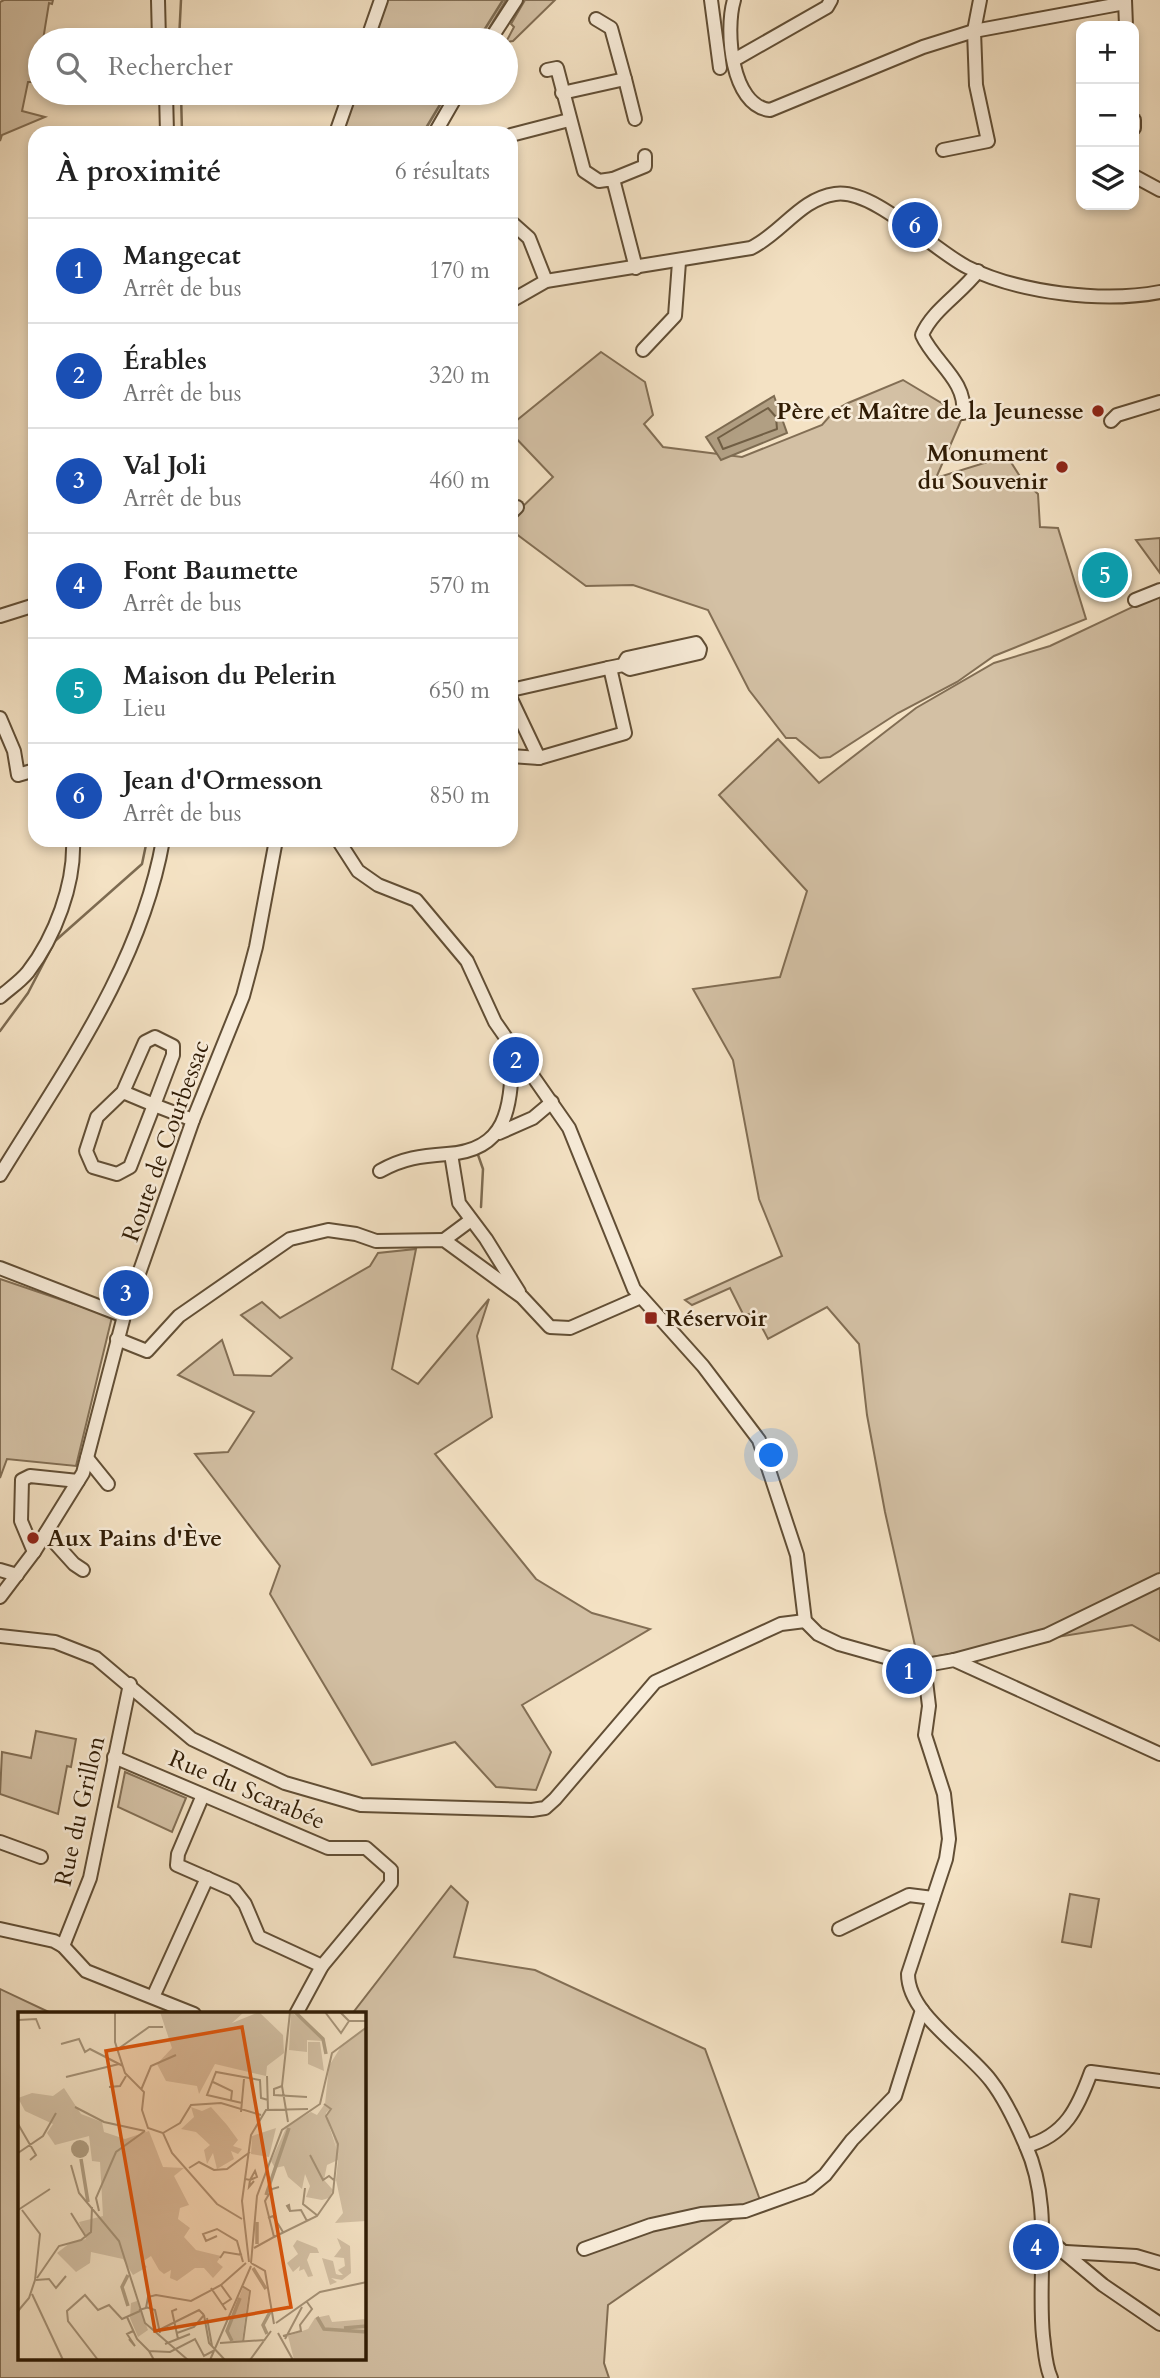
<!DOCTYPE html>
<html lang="fr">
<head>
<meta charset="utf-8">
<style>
	:root { --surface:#fff; --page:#f6f6f6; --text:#222; --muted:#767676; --line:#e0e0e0; --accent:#ea580c }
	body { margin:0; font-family:Cardo,serif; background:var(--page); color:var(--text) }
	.controls { position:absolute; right:21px; top:21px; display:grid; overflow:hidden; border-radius:14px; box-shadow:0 4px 10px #0003 }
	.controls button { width:63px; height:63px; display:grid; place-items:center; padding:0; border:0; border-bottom:2px solid var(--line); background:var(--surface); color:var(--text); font:35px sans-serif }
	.you { position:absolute; left:772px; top:1456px; width:24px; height:24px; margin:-18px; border:5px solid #fff; border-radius:50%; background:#1a73e8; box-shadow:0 0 0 10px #1a73e833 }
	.badge { display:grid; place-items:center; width:46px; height:46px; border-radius:50%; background:var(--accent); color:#fff; font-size:23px; font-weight:700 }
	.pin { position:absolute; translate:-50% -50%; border:4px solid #fff; box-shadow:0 2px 7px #0006 }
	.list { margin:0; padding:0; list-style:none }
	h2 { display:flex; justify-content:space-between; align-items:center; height:91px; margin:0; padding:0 28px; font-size:30px }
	h2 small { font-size:23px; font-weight:400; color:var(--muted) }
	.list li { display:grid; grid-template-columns:46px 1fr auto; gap:21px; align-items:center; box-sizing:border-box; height:105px; padding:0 28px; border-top:2px solid var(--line) }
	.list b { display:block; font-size:26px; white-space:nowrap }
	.list p { margin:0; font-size:23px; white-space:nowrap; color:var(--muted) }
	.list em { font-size:23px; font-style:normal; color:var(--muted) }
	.icon { flex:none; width:38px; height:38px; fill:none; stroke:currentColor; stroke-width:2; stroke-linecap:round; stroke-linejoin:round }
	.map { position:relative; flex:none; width:1160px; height:2378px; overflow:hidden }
	.search { position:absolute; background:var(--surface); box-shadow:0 4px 10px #0003; left:28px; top:28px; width:490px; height:77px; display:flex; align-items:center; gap:18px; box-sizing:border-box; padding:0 24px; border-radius:38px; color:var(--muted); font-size:26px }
	.panel { position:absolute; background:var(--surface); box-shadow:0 4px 10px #0003; left:28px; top:126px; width:490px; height:721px; border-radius:21px }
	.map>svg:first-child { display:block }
	.green { fill:#d3c0a4; stroke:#826e54; stroke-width:2 }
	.water { fill:#b19f83; stroke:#7d6b51; stroke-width:2 }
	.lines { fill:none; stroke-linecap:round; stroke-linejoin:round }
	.shore { stroke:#705e44; stroke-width:2 }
	.stream { stroke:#7d6b51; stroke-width:2.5 }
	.minor-casing { stroke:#614e35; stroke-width:16 }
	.minor { stroke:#f8ecd9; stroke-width:12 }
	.poi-dot { fill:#8f2418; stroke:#f8ecd9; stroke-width:2.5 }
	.labels { text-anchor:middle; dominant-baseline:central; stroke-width:5; stroke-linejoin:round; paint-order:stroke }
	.poi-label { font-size:24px; font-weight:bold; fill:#301c05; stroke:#f8ecd9; text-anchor:end }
	.street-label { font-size:24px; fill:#301c05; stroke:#f8ecd9 }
	.inset-river { fill:none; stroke:#b19f83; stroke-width:3.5 }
	.inset-road { fill:none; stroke:#a69378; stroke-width:2 }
	.view { fill:#df560c; fill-opacity:0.15; stroke:#df560c; stroke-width:3.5 }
	.inset-edge { fill:none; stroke:#301c05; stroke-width:3.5 }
</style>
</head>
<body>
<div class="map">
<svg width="1160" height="2378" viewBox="0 0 1160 2378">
	<rect width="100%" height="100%" fill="#f4e2c4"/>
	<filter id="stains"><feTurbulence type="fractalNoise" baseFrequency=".00286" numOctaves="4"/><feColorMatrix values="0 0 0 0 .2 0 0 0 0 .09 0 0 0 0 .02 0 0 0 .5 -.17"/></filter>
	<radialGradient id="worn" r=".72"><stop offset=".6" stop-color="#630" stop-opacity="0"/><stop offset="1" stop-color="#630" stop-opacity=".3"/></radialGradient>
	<!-- green -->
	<g class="green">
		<path d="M4 0H53L52 4 49 3 43 40H40V82H28L22 111 45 117 2 135 0 141V2Z"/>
		<path d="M386 0H506L482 40H373Z"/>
		<path d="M525 0H555L513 41 506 42 514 27 511 24Z"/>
		<path d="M355 93H451L427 133H341Z"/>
		<path d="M601 352 645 382 653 415 644 424 663 447 742 457 822 425 835 410 848 403 903 380 963 416 936 478 1007 456 1021 478 1038 494 1040 527 1058 528 1086 619 994 656 957 682 898 713 830 757 820 758 796 738H786L749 690 708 610 633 585 586 586 511 530V518L553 477 511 433V425Z"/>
		<path d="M1160 538V573L1136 540Z"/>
		<path d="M1160 594V1641L1132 1625 918 1659 885 1512 867 1415 859 1344 827 1307 768 1339 754 1312 744 1316 730 1288 692 1305 685 1300 782 1256 759 1199 733 1060 693 989 780 977 807 891 719 795 778 739 819 783 916 708 994 663 1050 646Z"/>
		<path d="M416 1249 392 1369 418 1384 489 1299 477 1336 492 1417 435 1454 536 1579 592 1613 650 1629 522 1705 551 1752 536 1790 496 1787 455 1742 372 1765 270 1594 280 1566 195 1454 228 1452 254 1412 178 1375 222 1340 234 1375 271 1376 292 1358 241 1315 262 1302 280 1318 370 1266 378 1253Z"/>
		<path d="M0 1279 112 1317 76 1466 7 1459 0 1478Z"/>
		<path d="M36 1731 76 1739 71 1767 67 1766 58 1814 0 1794 2 1752 31 1758Z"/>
		<path d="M125 1772 186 1798 172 1832 118 1807Z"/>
		<path d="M451 1886 468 1902 454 1957 535 1970 705 2049 760 2200 608 2305 604 2363 609 2378H0V1989L53 2014H19V2359H364V2014H352Z"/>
		<path d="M1070 1894 1099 1899 1091 1947 1062 1942Z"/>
	</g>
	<!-- water -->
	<path class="water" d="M774 396 787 433 721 460 706 437Z"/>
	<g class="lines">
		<!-- shore -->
		<path class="shore" d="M768 408 776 417 777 429 723 449 718 438Z"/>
		<!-- stream -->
		<g class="stream">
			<path d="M179 40 181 0"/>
			<path d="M478 40 503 0"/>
			<path d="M181 93 182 133"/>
			<path d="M423 133 447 93"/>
			<path d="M0 1031 28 993 55 941 142 864 147 840"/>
			<path d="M477 1152 483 1169 481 1207"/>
		</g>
		<!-- minor casing -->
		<g class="minor-casing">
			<g id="minor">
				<path d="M158 0 159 40"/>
				<path d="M711 0 720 68"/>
				<path d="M734 0C725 30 731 106 770 110L923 47 974 31 1125 3"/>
				<path d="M1125 0 1126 26"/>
				<path d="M367 40 381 0"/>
				<path d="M490 40 516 0"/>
				<path d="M734 60 827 7 831 0"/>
				<path d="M547 70 557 68 584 171 599 181 613 179 636 268"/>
				<path d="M625 79 635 119"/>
				<path d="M166 93 167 133"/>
				<path d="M562 93 625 79 611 28 596 19"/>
				<path d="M1134 120V128"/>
				<path d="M336 133 350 93"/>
				<path d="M435 133 458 93"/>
				<path d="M511 135 569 120"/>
				<path d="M943 150 988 141 976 85 974 31 980 0"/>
				<path d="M1134 176 1160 190"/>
				<path d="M613 179 645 166V156"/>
				<path d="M511 222 529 238 546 281"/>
				<path d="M511 301 546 281 751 248C782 233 800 199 835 194 873 188 932 249 967 267 1019 293 1103 303 1160 292"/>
				<path d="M643 350 675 316 679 262"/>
				<path d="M963 413C967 381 934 362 922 335 932 310 962 293 978 271"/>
				<path d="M1111 421 1117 415 1160 402"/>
				<path d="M511 513 517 507"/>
				<path d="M1135 600 1160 590"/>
				<path d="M0 616 35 605"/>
				<path d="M608 668 623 665 630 669 699 653 700 649 696 643 627 658 623 665"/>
				<path d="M511 690 608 668 611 672 625 733 539 758 511 756"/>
				<path d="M511 699 539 758"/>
				<path d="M0 718 14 751 18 775 35 770"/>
				<path d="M338 840 358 871 378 885 416 900 467 961 495 1022 569 1128 634 1289 703 1366 759 1440 797 1555 805 1621 818 1634 839 1644 910 1664 921 1671 926 1681 929 1706 925 1735 944 1794 949 1839 946 1859 908 1974C908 2015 967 2049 991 2081 1005 2099 1017 2125 1026 2146 1053 2206 1037 2274 1043 2336 1045 2350 1045 2365 1051 2378"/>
				<path d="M0 997C9 989 21 981 28 972 55 937 75 884 73 840"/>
				<path d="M123 1092 145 1042 155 1037 173 1046V1055L154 1105 123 1092 97 1117 86 1151 93 1167 117 1174 130 1167 154 1105 193 1120"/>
				<path d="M499 1133 533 1118 552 1102"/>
				<path d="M451 1154 459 1203 486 1239 519 1292"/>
				<path d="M380 1171C403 1158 421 1156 447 1154 512 1150 510 1102 513 1050"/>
				<path d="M0 1175C65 1069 141 965 163 840"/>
				<path d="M444 1240 471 1220"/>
				<path d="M0 1268 124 1316"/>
				<path d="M117 1339 147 1351 179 1316 290 1239 328 1230 356 1234 376 1241 444 1240 522 1297 550 1327 570 1328 641 1297"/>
				<path d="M87 1458 108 1484"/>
				<path d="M46 1533 74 1564 83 1570"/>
				<path d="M34 1552 21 1521 22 1480 30 1476 78 1481"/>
				<path d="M0 1570 17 1575"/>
				<path d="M0 1597 34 1552 83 1473 124 1316 193 1120 243 996 256 947 276 840"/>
				<path d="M0 1636 55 1642 96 1658 192 1739 285 1783 361 1805 532 1810 545 1808 555 1799 655 1682 781 1624 805 1621"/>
				<path d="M954 1660 1047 1635 1160 1580"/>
				<path d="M921 1671 932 1664 954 1660 1160 1754"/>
				<path d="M114 1757 328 1848H366L391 1870V1883L322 1966 296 2014"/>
				<path d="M203 1795 178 1854 177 1865 234 1890 245 1904 259 1937 322 1966"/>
				<path d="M0 1842 41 1857"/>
				<path d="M0 1929 54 1941 63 1946 86 1971 194 2014"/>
				<path d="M839 1929 909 1895 933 1898"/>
				<path d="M63 1946 90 1878 130 1684"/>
				<path d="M153 1997 207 1878"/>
				<path d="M1026 2146C1065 2136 1078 2108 1091 2072L1160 2081"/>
				<path d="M1042 2234 1103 2285 1160 2324"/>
				<path d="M584 2249 651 2225 701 2214 745 2211 809 2188 825 2175 852 2140 895 2096 922 2010"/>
				<path d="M1066 2252 1136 2256 1160 2263"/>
			</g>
		</g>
		<!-- minor -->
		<use href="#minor" class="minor"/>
	</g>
	<!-- markers -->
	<g class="poi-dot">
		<circle cx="1098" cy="411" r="7"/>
		<circle cx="1062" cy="467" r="7"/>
		<rect x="644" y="1311" width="14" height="14" rx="3.5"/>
		<circle cx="33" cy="1538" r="7"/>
	</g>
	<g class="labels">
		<!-- poi labels -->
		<g class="poi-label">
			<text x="1084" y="411">Père et Maître de la Jeunesse</text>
			<text x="1048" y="453">Monument<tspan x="1048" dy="28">du Souvenir</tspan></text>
			<text x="665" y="1318" text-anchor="start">Réservoir</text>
			<text x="47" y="1538" text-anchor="start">Aux Pains d'Ève</text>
		</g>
		<!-- street labels -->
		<g class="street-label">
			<text transform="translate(166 1141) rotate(-70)">Route de Courbessac</text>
			<text transform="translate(247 1790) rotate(23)">Rue du Scarabée</text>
			<text transform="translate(80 1811) rotate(-77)">Rue du Grillon</text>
		</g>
	</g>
	<!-- overview -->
	<g transform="translate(18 2012)">
		<rect width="348" height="348" fill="#f4e2c4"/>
		<path d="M142 0H226L214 11 241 0 265 23 266 41 249 54 248 64 197 52 181 82 179 74 148 69 139 52 154 36ZM273 0 290 12 305 29 289 28V40L271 38ZM348 17V209L317 211 325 201 318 168 320 148 309 153 306 168 315 178 311 186 304 188 288 185 292 174 287 162 284 177 270 165 266 154 257 156 253 149 269 114 293 100 299 103 306 93 312 97 308 101V104L321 144 309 103 314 97 307 92 311 54 324 33ZM290 30H302L306 59 290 52ZM46 76 63 102 84 110 86 120 107 127 131 119 145 155 166 156 156 164 171 193 162 196 160 207 172 216 166 225 178 238 203 244 199 250 205 255 195 266 186 256H177L159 269 152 266 153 258 146 262 141 258 133 244 124 250 129 255 115 263 105 247 73 240 72 251 58 260 39 241 52 231 68 227 61 210 85 204 82 150 74 149 71 124 37 133 29 121 35 112 7 99 0 86 14 81 35 84ZM173 95 184 99 193 95 209 113 220 128 215 134 224 137 220 142 213 139 216 147 199 157 195 141 189 152 186 138 192 133 178 120 163 117 176 105ZM258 116 251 145 233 142 234 124ZM319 226 332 234 333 261 324 268 313 266 319 270 312 273 304 246 315 249 318 262 321 263H325L320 258 327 254 326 246 316 245 323 236ZM279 228 299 236 301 241H292L289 248 295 264 290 265 286 257 281 259 282 254 275 260 269 251 280 242 275 234ZM225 275 231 278 224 329 215 330 209 318ZM119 289 130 318 120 325 112 306 113 291ZM311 303 314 310 348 307V348H276L270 324 290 317 297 306Z" fill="#d3c0a4"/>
		<path d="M53 137a9 9 0 1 1 18 0a9 9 0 1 1-18 0Z" fill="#b19f83"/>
		<path class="inset-river" d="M277 0 305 27 308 42M63 147 70 190M248 183 271 116M239 210V232M235 256 248 277M110 294 104 275 110 263M299 305 306 317 349 320M326 316 349 314M249 322 245 313 252 300M214 329 209 319 222 286"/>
		<path class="inset-road" d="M97 0V30L107 61 126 80 124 98 130 116 145 121 154 141 199 192 224 207M307 0 323 21 331 9M322 0 331 9H349M0 8 18 7 22 17M43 32 61 27 67 40 72 37 105 54M100 37 131 15H145M249 64 250 98M48 65 101 52M195 70 214 79 213 88M264 74 256 77V83L289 85M91 75 102 74 108 64M123 78 133 54 158 43M224 91 189 83 198 60 242 68 243 86 250 88M57 95 86 110 127 119M223 100 226 67M270 110 264 74 272 0M0 112 18 143 12 148M145 121 162 111 173 93 203 91 243 103M0 141 25 124 38 101M292 143 305 168 311 164 317 169M53 153 61 181 101 229 127 311 170 348M171 156 181 150 196 158 209 157 232 140M227 167 232 168 237 159 239 165 232 168 231 175 236 169M287 176 285 192 300 204M0 198 32 177M81 199 78 186 98 140 127 119M272 199 269 194 271 193 272 199 283 198 289 209M53 201 68 225M250 206 255 204 265 220M199 224 188 229 185 222 199 217 219 229 225 250M256 225 299 204 315 181 320 132 308 104 313 97 306 92M236 236 256 225 247 189 254 177 261 175M202 246 206 240 224 243M231 250 224 189 233 123 248 98 290 97M233 251 239 184 264 118 302 92 314 41 349 15M233 251 247 259 256 312M19 266 41 234 63 228 73 220 74 195M18 268 31 267 38 276 48 264M203 273 213 287 204 293M224 274 232 279 225 330M193 276 208 298M14 282 45 348M128 295 137 298 142 321M159 297 154 299 160 327M121 298 128 296 130 285 138 283 173 289 203 273 228 251M0 299 11 286 17 268 22 222 4 198M186 303 191 331 207 348M109 305 119 327 131 339M189 306 194 334M258 311 302 280 349 270M141 318 181 298 186 303M159 321 176 315 186 303M260 321 275 348M265 324 283 319 282 313 294 297 289 290M111 327 117 334 109 322 115 319M267 327 284 295M202 331 247 328M147 332 172 322M80 348 50 309 49 299 67 283 80 298 91 293 104 307 122 299M136 348 131 339 152 340 177 327 186 344 197 338M192 348 233 254M232 348 253 319"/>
		<path class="view" d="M224 15 273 295 137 319 88 39Z"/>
		<rect width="348" height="348" class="inset-edge"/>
	</g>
	<rect width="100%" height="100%" filter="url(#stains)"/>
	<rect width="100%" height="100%" fill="url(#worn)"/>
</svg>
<div class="controls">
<button>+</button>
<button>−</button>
<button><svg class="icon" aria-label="layers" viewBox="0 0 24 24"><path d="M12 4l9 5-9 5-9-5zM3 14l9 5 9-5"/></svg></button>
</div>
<div class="you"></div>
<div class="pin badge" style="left:909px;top:1671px;background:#1a4fb4">1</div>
<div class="pin badge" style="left:516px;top:1060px;background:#1a4fb4">2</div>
<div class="pin badge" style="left:126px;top:1293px;background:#1a4fb4">3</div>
<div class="pin badge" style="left:1036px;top:2247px;background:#1a4fb4">4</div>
<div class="pin badge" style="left:1105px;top:575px;background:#0f9aa8">5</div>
<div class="pin badge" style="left:915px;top:225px;background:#1a4fb4">6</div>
<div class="search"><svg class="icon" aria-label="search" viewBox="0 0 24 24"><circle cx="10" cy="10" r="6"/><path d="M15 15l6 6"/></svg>Rechercher</div>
<section class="panel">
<h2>À proximité<small>6 résultats</small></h2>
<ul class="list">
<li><span class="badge" style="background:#1a4fb4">1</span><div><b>Mangecat</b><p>Arrêt de bus</p></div><em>170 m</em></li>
<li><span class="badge" style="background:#1a4fb4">2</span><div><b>Érables</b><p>Arrêt de bus</p></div><em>320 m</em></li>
<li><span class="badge" style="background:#1a4fb4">3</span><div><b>Val Joli</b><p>Arrêt de bus</p></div><em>460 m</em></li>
<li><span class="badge" style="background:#1a4fb4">4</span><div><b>Font Baumette</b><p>Arrêt de bus</p></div><em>570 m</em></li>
<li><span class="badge" style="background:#0f9aa8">5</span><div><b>Maison du Pelerin</b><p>Lieu</p></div><em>650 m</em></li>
<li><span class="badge" style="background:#1a4fb4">6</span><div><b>Jean d'Ormesson</b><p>Arrêt de bus</p></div><em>850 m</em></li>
</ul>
</section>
</div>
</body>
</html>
